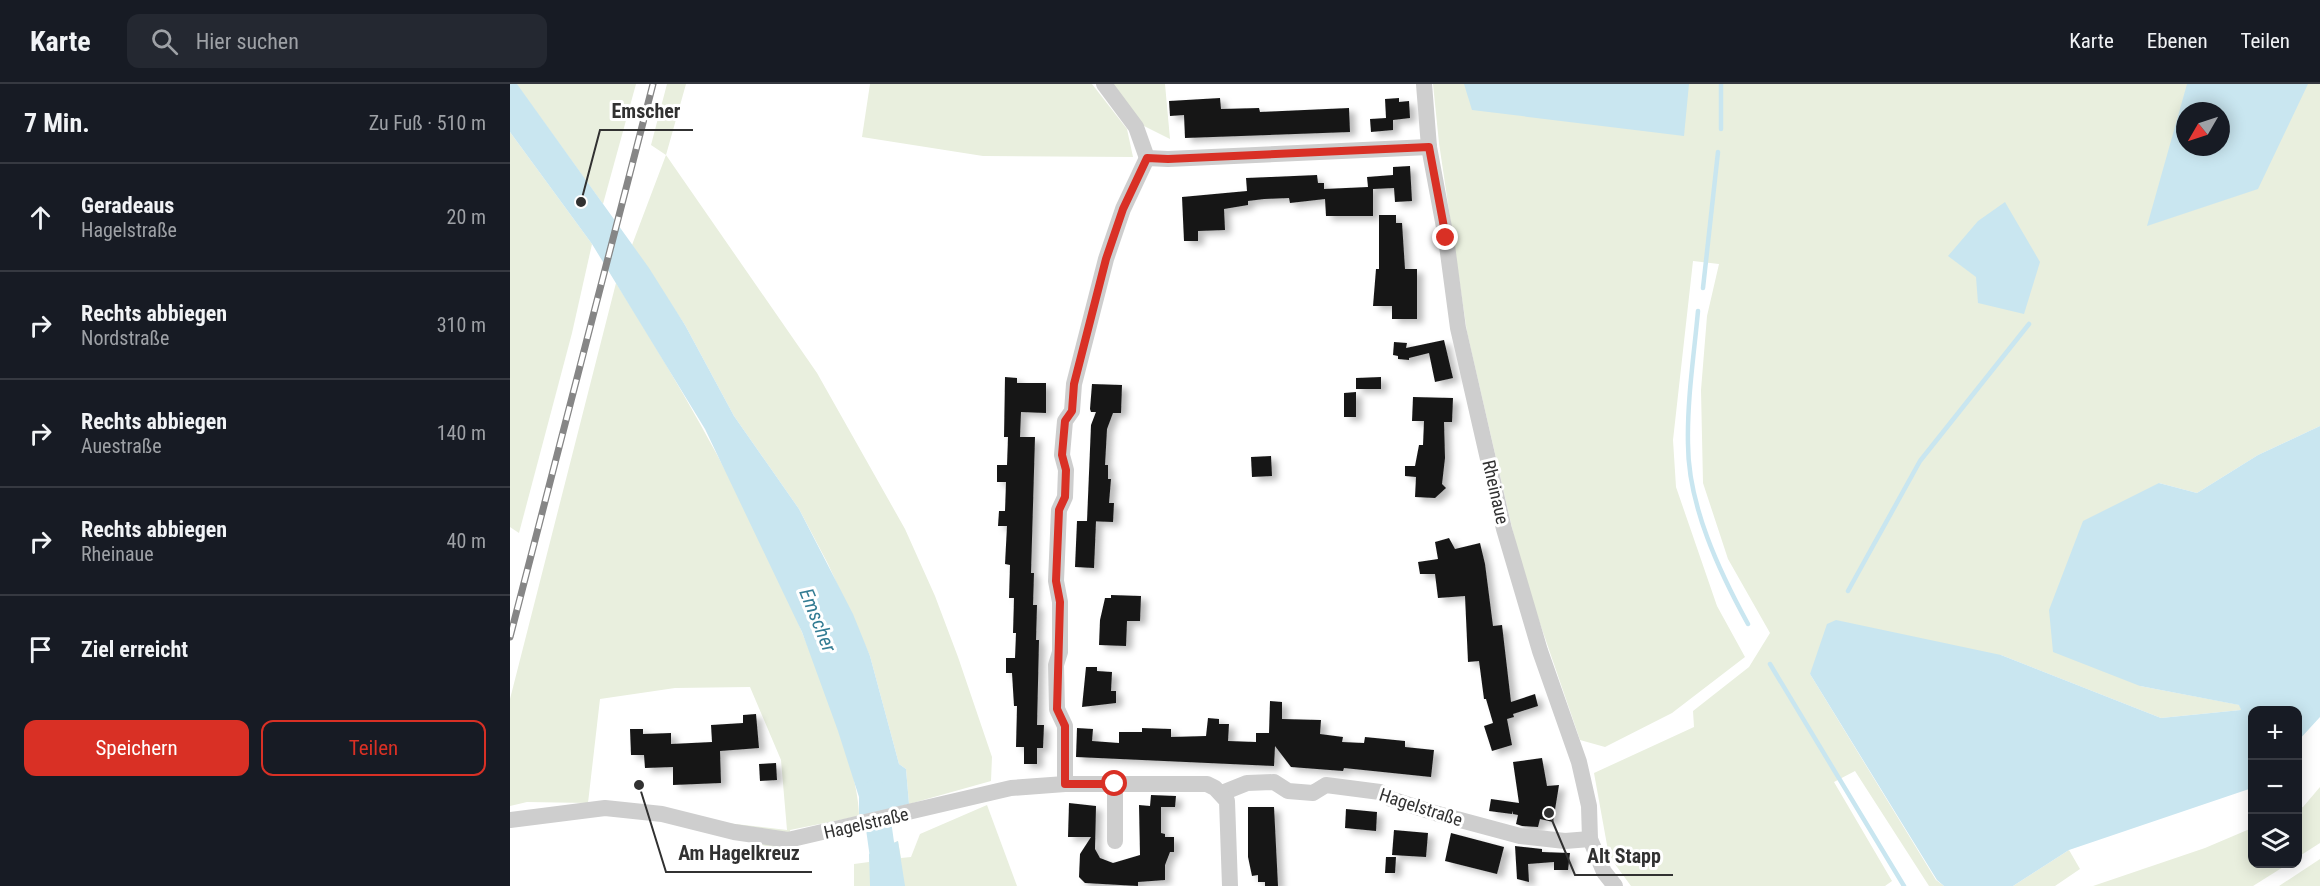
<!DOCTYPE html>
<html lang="de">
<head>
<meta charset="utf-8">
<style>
	:root { --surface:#171b24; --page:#242831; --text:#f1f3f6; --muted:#9ea1a6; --line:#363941; --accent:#d93025 }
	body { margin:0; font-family:"Roboto Condensed",sans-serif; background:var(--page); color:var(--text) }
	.controls { position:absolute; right:18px; bottom:18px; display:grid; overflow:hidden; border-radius:12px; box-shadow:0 3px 15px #0003 }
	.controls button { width:54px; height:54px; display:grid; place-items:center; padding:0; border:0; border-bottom:2px solid var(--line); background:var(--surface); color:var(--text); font:30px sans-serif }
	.compass { position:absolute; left:1666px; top:18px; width:54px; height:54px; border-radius:50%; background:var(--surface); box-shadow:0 3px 15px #0003; rotate:231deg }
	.stop { position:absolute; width:18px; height:18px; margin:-14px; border:4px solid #d93025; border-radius:50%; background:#fff }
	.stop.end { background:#d93025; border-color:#fff; box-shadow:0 2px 6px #0008 }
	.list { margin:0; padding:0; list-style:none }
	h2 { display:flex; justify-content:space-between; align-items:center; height:78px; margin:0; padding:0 24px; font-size:26px }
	h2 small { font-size:20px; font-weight:400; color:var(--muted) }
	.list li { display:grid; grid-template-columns:39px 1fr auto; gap:18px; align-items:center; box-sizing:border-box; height:108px; padding:0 24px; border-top:2px solid var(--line) }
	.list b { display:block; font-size:22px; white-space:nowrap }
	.list p { margin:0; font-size:20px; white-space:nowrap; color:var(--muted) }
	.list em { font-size:20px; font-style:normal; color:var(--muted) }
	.actions { display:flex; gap:12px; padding:18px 24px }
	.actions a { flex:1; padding:14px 0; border:2px solid var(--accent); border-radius:12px; text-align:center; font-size:21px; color:var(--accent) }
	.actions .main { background:var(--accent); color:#fff }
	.icon { flex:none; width:33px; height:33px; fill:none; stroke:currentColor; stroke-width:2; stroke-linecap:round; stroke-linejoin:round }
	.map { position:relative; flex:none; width:1810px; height:802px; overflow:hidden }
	header { display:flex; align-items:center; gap:36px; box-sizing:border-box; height:84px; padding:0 30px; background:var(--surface); border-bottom:2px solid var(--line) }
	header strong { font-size:28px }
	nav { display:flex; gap:33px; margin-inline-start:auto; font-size:21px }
	.search { width:420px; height:54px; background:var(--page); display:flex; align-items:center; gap:15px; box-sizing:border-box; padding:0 21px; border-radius:12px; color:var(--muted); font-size:22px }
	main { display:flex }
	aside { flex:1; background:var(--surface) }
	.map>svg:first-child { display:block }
	.green { fill:#e9efde; fill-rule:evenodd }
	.water { fill:#c9e6f0; fill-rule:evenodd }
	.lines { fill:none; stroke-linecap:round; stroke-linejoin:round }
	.stream { stroke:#c9e6f0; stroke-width:4.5 }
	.river { stroke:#c9e6f0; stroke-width:26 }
	.building { fill:#181818; filter:url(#shadow) }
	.minor { stroke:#cecece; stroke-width:16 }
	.rail-casing { stroke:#868686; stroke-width:7 }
	.rail { stroke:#fff; stroke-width:4.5; stroke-dasharray:14; stroke-linecap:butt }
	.route { stroke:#d93025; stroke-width:8 }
	.labels { text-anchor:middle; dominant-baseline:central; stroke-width:6; stroke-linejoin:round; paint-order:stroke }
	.street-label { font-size:18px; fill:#313131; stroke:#fff }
	.water-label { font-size:20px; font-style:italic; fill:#347d94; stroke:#fff }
	.leader { fill:none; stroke:#313131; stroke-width:2 }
	.callout-dot { fill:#313131; stroke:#fff; stroke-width:2 }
	.callout-label { font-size:20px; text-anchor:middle; font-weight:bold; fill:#313131; stroke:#fff; stroke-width:6; stroke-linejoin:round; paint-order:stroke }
</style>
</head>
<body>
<header>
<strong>Karte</strong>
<div class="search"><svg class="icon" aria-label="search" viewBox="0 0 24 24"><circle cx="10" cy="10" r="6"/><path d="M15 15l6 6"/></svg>Hier suchen</div>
<nav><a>Karte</a><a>Ebenen</a><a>Teilen</a></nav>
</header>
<main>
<aside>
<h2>7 Min.<small>Zu Fuß · 510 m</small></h2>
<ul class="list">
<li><svg class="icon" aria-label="ahead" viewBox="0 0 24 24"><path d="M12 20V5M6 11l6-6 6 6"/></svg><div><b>Geradeaus</b><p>Hagelstraße</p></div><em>20 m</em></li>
<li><svg class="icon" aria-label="right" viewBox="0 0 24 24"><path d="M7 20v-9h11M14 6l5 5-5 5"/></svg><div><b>Rechts abbiegen</b><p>Nordstraße</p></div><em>310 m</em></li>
<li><svg class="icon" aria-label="right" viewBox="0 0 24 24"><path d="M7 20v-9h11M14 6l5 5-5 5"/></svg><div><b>Rechts abbiegen</b><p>Auestraße</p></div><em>140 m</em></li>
<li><svg class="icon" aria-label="right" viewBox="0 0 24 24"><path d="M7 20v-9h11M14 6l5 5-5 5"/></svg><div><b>Rechts abbiegen</b><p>Rheinaue</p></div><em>40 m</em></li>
<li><svg class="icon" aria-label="arrive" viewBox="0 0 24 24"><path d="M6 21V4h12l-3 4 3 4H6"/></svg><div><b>Ziel erreicht</b></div></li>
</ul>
<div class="actions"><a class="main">Speichern</a><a>Teilen</a></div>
</aside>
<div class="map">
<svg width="1810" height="802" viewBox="0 0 1810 802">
	<defs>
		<filter id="shadow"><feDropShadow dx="6" dy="4" stdDeviation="3" flood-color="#0004"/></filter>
	</defs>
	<rect width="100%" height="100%" fill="#fff"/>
	<!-- green -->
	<g class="green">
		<path d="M7 0H126L93 120 7 1Z"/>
		<path d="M157 0H176L156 71 307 289 395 445 425 512 448 573 482 673 481 697 399 720 396 685 389 680 360 572 318 480 289 425 224 332 175 241 122 161 156 71 141 61Z"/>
		<path d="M360 0H582L617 45 623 73 473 72 352 53Z"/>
		<path d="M602 0H655L660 55 632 41Z"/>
		<path d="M923 0H1810V342L1748 371 1687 409 1649 399 1630 602 1730 621 1731 626 1651 634 1491 571 1300 590 1426 796 1434 802H1419L1345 687 1324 698 1382 797 1375 802H1121L1099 772 1084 689 1184 643 1183 627 1239 583 1260 549 1218 475 1193 399 1191 306 1197 232 1209 180 1183 177 1163 356 1166 403 1207 522 1235 573 1162 629 1095 663 1070 656 1012 487 957 248 929 59ZM1675 27H1711V63H1675Z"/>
		<path d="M0 48 82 160 62 249 9 449 0 443Z"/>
		<path d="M106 199C190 332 268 473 320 622 332 657 348 695 349 732L280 746 282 769 192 745 217 739 277 746 271 676 240 603 165 604 90 615 78 719 17 718 0 722V615Z"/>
		<path d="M1810 703V759L1788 773V725L1793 723Z"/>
		<path d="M477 721 507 802H344V780L359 778V770L388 757 391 774 401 773 410 750Z"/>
		<path d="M1742 744V780H1778L1743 802H1583L1695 764Z"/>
		<path d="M1559 766 1570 785 1545 802H1503Z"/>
		<path d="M1810 775V802H1769Z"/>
	</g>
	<!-- water -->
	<g class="water">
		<path d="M0 0H7L139 184 175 241 224 332 289 425 343 530 360 572 389 680 396 685 399 720 349 732V713L328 647 292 548 195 345 82 160 0 48Z"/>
		<path d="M954 0H1179L1174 52 962 26Z"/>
		<path d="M1677 0H1798L1748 105 1637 142ZM1675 27H1711V63H1675Z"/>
		<path d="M1495 118 1530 178 1514 230 1468 219 1466 193 1438 172 1468 137Z"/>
		<path d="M1810 342V633L1788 657V626H1742V704L1559 766 1503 802H1434L1427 796 1300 590 1317 540 1326 536 1491 571 1651 634 1731 626 1729 621 1630 602 1543 568 1539 526 1573 437 1649 399 1687 409 1748 371Z"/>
		<path d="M388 757 395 802H360L359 770Z"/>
	</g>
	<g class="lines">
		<!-- stream -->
		<g class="stream">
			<path d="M1211 45V0"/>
			<path d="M1193 204 1208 68"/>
			<path d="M1188 227C1184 271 1177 316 1178 360 1178 421 1209 487 1238 540"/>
			<path d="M1338 507 1410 377 1519 240"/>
			<path d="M1260 580 1394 802"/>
		</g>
		<!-- river -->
		<path class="river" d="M364 709 373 773 374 802"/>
	</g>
	<!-- building -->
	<g class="building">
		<path d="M710 14 711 25 749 24 750 28 839 24 840 48 675 54 674 31 660 32 659 17Z"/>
		<path d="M889 14V18L899 17 900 34 883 36V46L861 48 860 35 876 34 875 15Z"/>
		<path d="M900 82 902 117 885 118 884 104 863 105V132H816L815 115 780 119 779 114 754 115 738 117V121L714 125 715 146 688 147V157H674L672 113 737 107 736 94 807 91 808 99H814V105L858 103 857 93 883 91V83Z"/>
		<path d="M869 131H886V139H892L895 185H907V235H882V222H863L866 185H869Z"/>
		<path d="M934 256 943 294 925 298 919 269 899 274V276L888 275V272L883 271 884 258 897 259 896 264Z"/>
		<path d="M495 293 507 294V299H536V329L511 328 510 353H525L521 489H524L523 521H527L526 556H529L527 641H534L533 664H527V680H514V663H506L507 622H504L502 589H496V574H505L506 549H503L504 514H499L500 481 495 480 497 442H488L489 427H495L496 398H487V381H497L498 353H494Z"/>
		<path d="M871 293V305H846V294Z"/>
		<path d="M582 300 612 301 611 329H603L597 345 595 381H598V395H601L599 419H604L603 438 577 437 581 341 586 328H581L580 325Z"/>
		<path d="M846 308V333H834V309Z"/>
		<path d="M903 313 943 314 942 338H934L935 374 932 400 936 404 925 414 905 413 906 393 895 392V382H905L909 361H913L914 337H902Z"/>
		<path d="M761 372 762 392 742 393 741 373Z"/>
		<path d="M567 437H586L584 484 565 483Z"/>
		<path d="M939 454 945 465 970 459 975 480 983 542 992 541 1001 618 1025 610 1028 622 1003 630 1004 633 997 635 1002 661 982 667 974 642 983 639 976 615H974L969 577 958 578 955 512 928 514 925 490H910L908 478 928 475 925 458Z"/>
		<path d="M601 511 631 512 630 537H617L616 562 589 561 590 536 595 514H601Z"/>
		<path d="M576 583H587V587L602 588 601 607H606V619L572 623Z"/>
		<path d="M760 617 772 618V635L811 636 810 650 833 653 832 658 854 659 855 653 895 657V663L924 666 921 693 834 684 833 687 781 683 765 662 764 682 566 673 567 644 583 645 582 657 609 659V648H632V644L661 645V653L696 652 698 634 709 635V640H719L718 657 746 658V649H759Z"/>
		<path d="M246 630 249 664 210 667 211 699 163 701V683L135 684 134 671H121L120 645H133V650L161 649V660L202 658 201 641 233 639V631Z"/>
		<path d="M1032 674 1037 702 1049 701 1043 738 1030 735 1028 743 1012 742 1006 740 1008 731 1003 730 1002 727V730L979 727 981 715 1009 719 1003 678Z"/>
		<path d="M266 679 267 696 250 697 249 680Z"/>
		<path d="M641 711 666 712 665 723H651V749L655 750V753H664V768H660L655 781V796L628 798V802L575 799 569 793 570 770 581 753H558L559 719 586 722 585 765 590 774 603 779 630 771 629 721 640 722Z"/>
		<path d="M738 723H764L768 802H755V798H748V791L742 792 738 773Z"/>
		<path d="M836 725 867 728 866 747 835 744Z"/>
		<path d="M884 746 918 749 916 773 882 771Z"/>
		<path d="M941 749 994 763 987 790 935 777Z"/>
		<path d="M1005 762 1032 765V768L1060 769 1058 786H1044V778L1018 780 1019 798 1007 795Z"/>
		<path d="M876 773H886L885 789H875Z"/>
	</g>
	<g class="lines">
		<!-- minor -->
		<g class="minor">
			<path d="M594 0 626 43 637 74"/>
			<path d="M914 0 919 63 936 154 948 244 994 445 1030 567 1069 678 1079 722 1080 755 1094 788 1105 802"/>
			<path d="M637 74 658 75 919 63"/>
			<path d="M555 700V642L547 625 546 581 550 568V518L546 497 549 426 555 413 556 386 552 371 555 337 562 327 564 300 596 175 613 125 637 74"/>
			<path d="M712 709 737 699 764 698 778 707 803 709 816 701 870 708 881 715 928 730 1010 752 1055 757 1080 755"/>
			<path d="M0 736 95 724 152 730 224 748 278 756 501 704 555 700H697L705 704 717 717 720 802"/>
			<path d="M605 757V700"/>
		</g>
		<!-- rail casing -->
		<g class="rail-casing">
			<path id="rail" d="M0 553 143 0"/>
		</g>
		<!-- rail -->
		<use href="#rail" class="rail"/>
	</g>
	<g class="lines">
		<!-- route -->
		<path class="route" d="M605 700H555V642L547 625 550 518 546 497 549 426 555 413 556 386 552 371 555 337 562 327 564 300 596 175 613 125 637 74 658 75 919 63 936 154"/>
	</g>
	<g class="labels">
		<!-- street labels -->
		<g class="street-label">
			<text transform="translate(986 408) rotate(77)">Rheinaue</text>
			<text transform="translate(911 723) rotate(18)">Hagelstraße</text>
			<text transform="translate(356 739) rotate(-13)">Hagelstraße</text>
		</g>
		<!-- water labels -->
		<g class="water-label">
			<text transform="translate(308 536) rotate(68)">Emscher</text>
		</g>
	</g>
	<!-- callouts -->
	<path class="leader" d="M71 118L90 46H183M129 701L156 788H302M1039 729L1065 791H1163"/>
	<g class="callout-dot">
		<circle cx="71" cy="118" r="6"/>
		<circle cx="129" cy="701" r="6"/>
		<circle cx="1039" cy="729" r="6"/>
	</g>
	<g class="callout-label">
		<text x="136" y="34">Emscher</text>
		<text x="229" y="776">Am Hagelkreuz</text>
		<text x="1114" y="779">Alt Stapp</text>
	</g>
</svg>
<div class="controls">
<button>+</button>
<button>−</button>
<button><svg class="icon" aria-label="layers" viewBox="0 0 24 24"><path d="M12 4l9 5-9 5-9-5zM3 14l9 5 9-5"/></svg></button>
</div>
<svg class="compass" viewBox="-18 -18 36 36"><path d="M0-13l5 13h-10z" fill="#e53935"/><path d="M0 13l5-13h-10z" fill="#9ea1a6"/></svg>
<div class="stop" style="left:605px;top:700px"></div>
<div class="stop end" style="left:936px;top:154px"></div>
</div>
</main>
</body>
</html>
